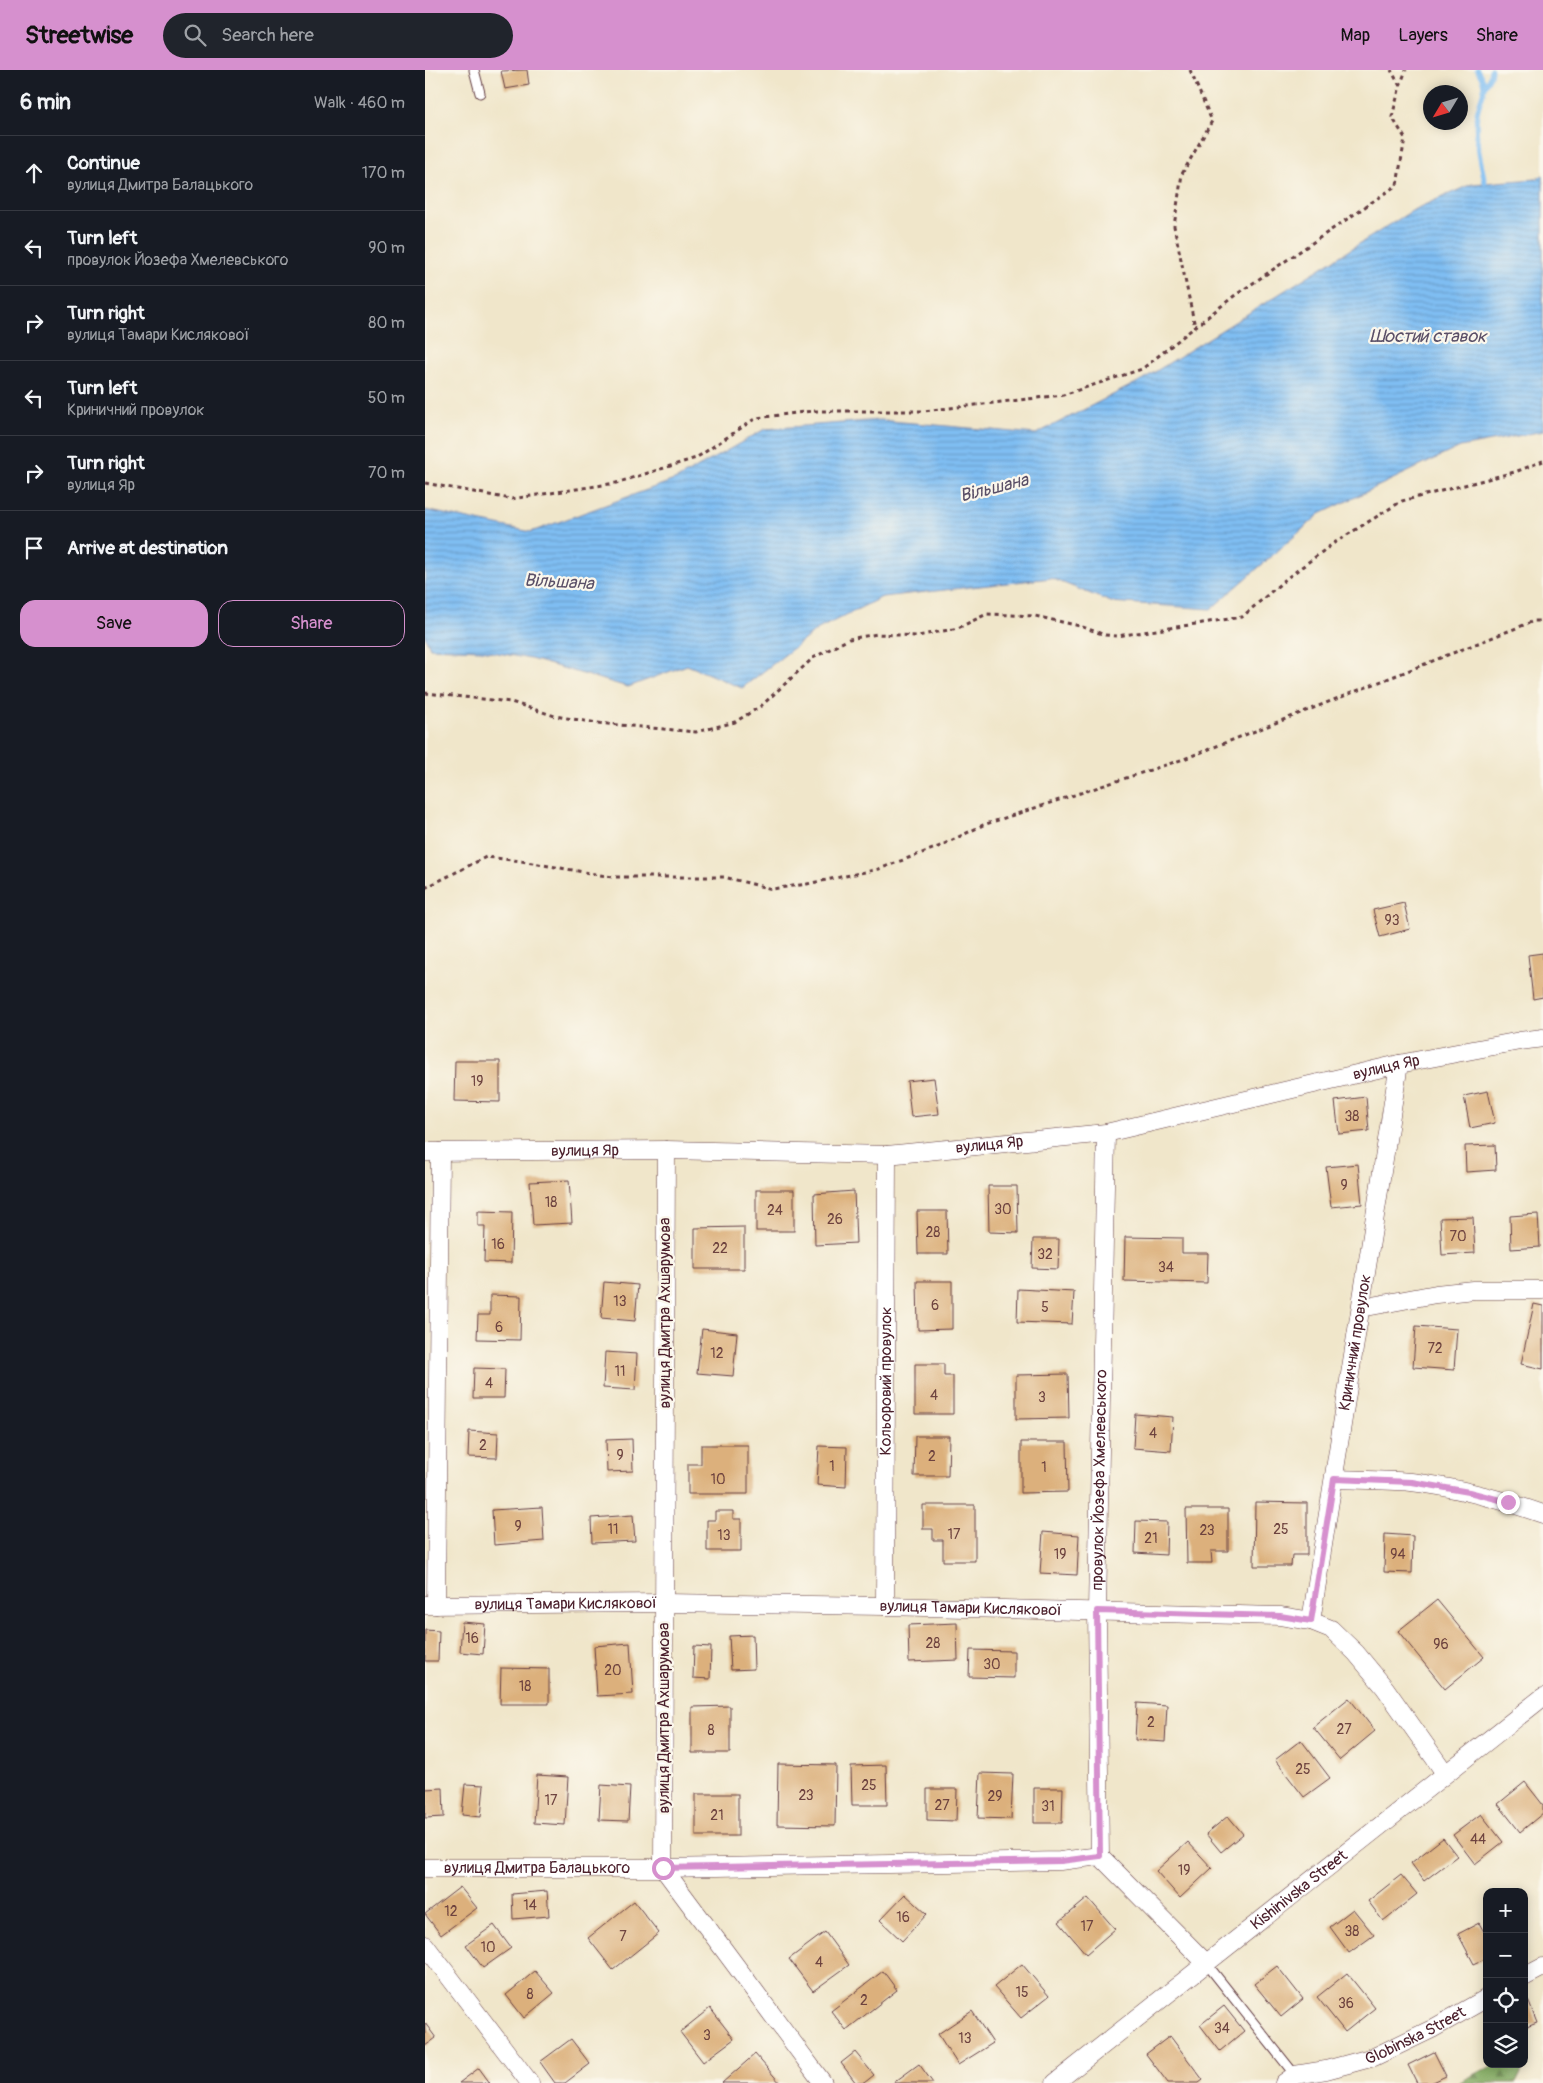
<!DOCTYPE html>
<html lang="en">
<head>
<meta charset="utf-8">
<style>
	:root { --surface:#171b24; --page:#20242c; --text:#f1f3f6; --muted:#9ea1a6; --line:#363941; --accent:#d690ce }
	body { margin:0; font-family:Pangolin,sans-serif; background:var(--page); color:var(--text) }
	.controls { position:absolute; right:15px; bottom:15px; display:grid; overflow:hidden; border-radius:10px; box-shadow:0 2px 12px #0003 }
	.controls button { width:45px; height:45px; display:grid; place-items:center; padding:0; border:0; border-bottom:1px solid var(--line); background:var(--surface); color:var(--text); font:25px sans-serif }
	.compass { position:absolute; left:998px; top:15px; width:45px; height:45px; border-radius:50%; background:var(--surface); box-shadow:0 2px 12px #0003; rotate:232deg }
	.stop { position:absolute; width:15px; height:15px; margin:-11px; border:4px solid #d690ce; border-radius:50%; background:#fff }
	.stop.end { background:#d690ce; border-color:#fff; box-shadow:0 1px 5px #0008 }
	.list { margin:0; padding:0; list-style:none }
	h2 { display:flex; justify-content:space-between; align-items:center; height:65px; margin:0; padding:0 20px; font-size:21px }
	h2 small { font-size:16px; font-weight:400; color:var(--muted) }
	.list li { display:grid; grid-template-columns:32px 1fr auto; gap:15px; align-items:center; box-sizing:border-box; height:75px; padding:0 20px; border-top:1px solid var(--line) }
	.list b { display:block; font-size:19px; white-space:nowrap }
	.list p { margin:0; font-size:16px; white-space:nowrap; color:var(--muted) }
	.list em { font-size:16px; font-style:normal; color:var(--muted) }
	.actions { display:flex; gap:10px; padding:15px 20px }
	.actions a { flex:1; padding:11px 0; border:1px solid var(--accent); border-radius:15px; text-align:center; font-size:18px; color:var(--accent) }
	.actions .main { background:var(--accent); color:#111 }
	.icon { flex:none; width:28px; height:28px; fill:none; stroke:currentColor; stroke-width:2; stroke-linecap:round; stroke-linejoin:round }
	.map { position:relative; flex:none; width:1118px; height:2013px; overflow:hidden }
	header { display:flex; align-items:center; gap:30px; box-sizing:border-box; height:70px; padding:0 25px; background:var(--accent); color:#111 }
	header strong { font-size:24px }
	nav { display:flex; gap:28px; margin-inline-start:auto; font-size:18px }
	.search { width:350px; height:45px; background:var(--page); display:flex; align-items:center; gap:12px; box-sizing:border-box; padding:0 18px; border-radius:28px; color:var(--muted); font-size:19px }
	main { display:flex }
	aside { flex:1; background:var(--surface) }
	.map>svg:first-child { display:block }
	.forest { fill:url(#forest-firs); stroke:#676648 }
	.water { fill:url(#water-rules); stroke:#646e8f }
	.lines { fill:none; stroke-linecap:round; stroke-linejoin:round }
	.stream { stroke:#7fbef3; stroke-width:5 }
	.building { fill:#dcb07b }
	.service-casing { stroke:#633d43; stroke-width:11 }
	.minor-casing { stroke:#633d43; stroke-width:19 }
	.path { stroke:#633d43; stroke-width:3; stroke-dasharray:4 4; stroke-linecap:butt }
	.service { stroke:#fff; stroke-width:9 }
	.minor { stroke:#fff; stroke-width:18 }
	.route { stroke:#d690ce; stroke-width:6 }
	.labels { text-anchor:middle; dominant-baseline:central; stroke-width:4.5; stroke-linejoin:round; paint-order:stroke }
	.number-label { font-size:14px; fill:#6e433f }
	.street-label { font-size:16px; fill:#4a1f2b; stroke:#fbf7ec }
	.water-label { font-size:18px; font-style:italic; fill:#5a4f67; stroke:#fbf7ec }
</style>
</head>
<body>
<header>
<strong>Streetwise</strong>
<div class="search"><svg class="icon" aria-label="search" viewBox="0 0 24 24"><circle cx="10" cy="10" r="6"/><path d="M15 15l6 6"/></svg>Search here</div>
<nav><a>Map</a><a>Layers</a><a>Share</a></nav>
</header>
<main>
<aside>
<h2>6 min<small>Walk · 460 m</small></h2>
<ul class="list">
<li><svg class="icon" aria-label="ahead" viewBox="0 0 24 24"><path d="M12 20V5M6 11l6-6 6 6"/></svg><div><b>Continue</b><p>вулиця Дмитра Балацького</p></div><em>170 m</em></li>
<li><svg class="icon" aria-label="left" viewBox="0 0 24 24"><path d="M17 20v-9H6M10 6l-5 5 5 5"/></svg><div><b>Turn left</b><p>провулок Йозефа Хмелевського</p></div><em>90 m</em></li>
<li><svg class="icon" aria-label="right" viewBox="0 0 24 24"><path d="M7 20v-9h11M14 6l5 5-5 5"/></svg><div><b>Turn right</b><p>вулиця Тамари Кислякової</p></div><em>80 m</em></li>
<li><svg class="icon" aria-label="left" viewBox="0 0 24 24"><path d="M17 20v-9H6M10 6l-5 5 5 5"/></svg><div><b>Turn left</b><p>Криничний провулок</p></div><em>50 m</em></li>
<li><svg class="icon" aria-label="right" viewBox="0 0 24 24"><path d="M7 20v-9h11M14 6l5 5-5 5"/></svg><div><b>Turn right</b><p>вулиця Яр</p></div><em>70 m</em></li>
<li><svg class="icon" aria-label="arrive" viewBox="0 0 24 24"><path d="M6 21V4h12l-3 4 3 4H6"/></svg><div><b>Arrive at destination</b></div></li>
</ul>
<div class="actions"><a class="main">Save</a><a>Share</a></div>
</aside>
<div class="map">
<svg width="1118" height="2013" viewBox="0 0 1118 2013">
	<defs>
		<pattern id="forest-firs" width="22" height="20" patternUnits="userSpaceOnUse" patternTransform="scale(1.25)"><rect width="22" height="20" fill="#84ac64"/><path d="M5 1l3.5 6h-7zM16 11l3.5 6h-7z" fill="#6e8b53"/></pattern>
		<pattern id="water-rules" width="6" height="5" patternUnits="userSpaceOnUse" patternTransform="scale(1.25)"><rect width="6" height="5" fill="#7fbef3"/><path d="M0 2.5h6" fill="none" stroke="#6a9ac5"/></pattern>
	</defs>
	<rect width="100%" height="100%" fill="#fbf7ec"/>
	<filter id="ink" filterUnits="userSpaceOnUse"><feTurbulence type="fractalNoise" baseFrequency=".02" numOctaves="2"/><feDisplacementMap in="SourceGraphic" scale="10" xChannelSelector="R" yChannelSelector="G"/><feConvolveMatrix kernelMatrix="1 2 1 2 8 2 1 2 1" color-interpolation-filters="sRGB"/></filter>
	<filter id="wash" filterUnits="userSpaceOnUse"><feTurbulence type="fractalNoise" baseFrequency=".0096" numOctaves="4" result="noise"/><feDisplacementMap in="SourceGraphic" scale="20" xChannelSelector="R" yChannelSelector="G"/><feGaussianBlur stdDeviation="1.12" result="paint"/><feColorMatrix in="noise" values="0 0 0 0 0 0 0 0 0 0 0 0 0 0 0 0 0 1.4 0 .05"/><feComposite in="paint" operator="in"/></filter>
	<g filter="url(#wash)">
		<rect width="100%" height="100%" fill="#f0e6ca"/>
		<!-- forest -->
		<path class="forest" d="M1070 1994H1092L1097 2001 1091 2013H1033Z"/>
		<!-- water -->
		<path class="water" d="M1118 105V361L1035 377 895 444 786 539 686 532 626 508 457 527 393 559 317 618 262 595 203 617 106 589 57 580 5 578 0 566V440L106 462 252 409 340 359 455 350 611 364 717 310 990 139 1047 114 1111 109Z"/>
		<g class="lines">
			<!-- stream -->
			<g class="stream">
				<path d="M1052 0C1066 19 1055 25 1052 44 1049 66 1056 91 1060 113"/>
				<path d="M1059 17 1065 6 1066 0"/>
			</g>
		</g>
		<g id="blocks">
			<!-- building -->
			<g class="building">
				<path d="M102 0 104 15 80 19 76 1Z"/>
				<path d="M979 833 985 859 955 867 948 840Z"/>
				<path d="M1118 883V927L1108 929 1103 885Z"/>
				<path d="M30 991H75V1032L29 1031Z"/>
				<path d="M509 1008 514 1044 486 1047 482 1011Z"/>
				<path d="M1063 1021 1070 1053 1045 1058 1039 1026Z"/>
				<path d="M941 1027 944 1061 914 1064 910 1031Z"/>
				<path d="M1070 1075 1071 1100 1041 1102 1040 1076Z"/>
				<path d="M933 1094 937 1134 906 1137 901 1097Z"/>
				<path d="M144 1110 147 1153 108 1155 105 1112Z"/>
				<path d="M563 1116H592L593 1163 564 1162Z"/>
				<rect x="331" y="1120" width="38" height="41"/>
				<path d="M429 1121 431 1173 390 1175 389 1124Z"/>
				<path d="M53 1141 87 1142 86 1193 59 1192 60 1156H53Z"/>
				<path d="M492 1141H522L523 1184H493Z"/>
				<path d="M1113 1144 1115 1177 1086 1179 1085 1146Z"/>
				<path d="M1048 1147 1050 1183 1017 1185 1015 1148Z"/>
				<path d="M319 1157V1199H270V1158Z"/>
				<path d="M700 1167 757 1168V1183H783L782 1213 699 1211Z"/>
				<path d="M608 1169H634L633 1199 607 1198Z"/>
				<path d="M492 1211H527V1259L493 1260Z"/>
				<path d="M179 1212 213 1215 210 1251 176 1248Z"/>
				<path d="M593 1219 649 1222 647 1254 592 1252Z"/>
				<path d="M65 1225 96 1226 95 1270 52 1269 53 1245H65Z"/>
				<path d="M1109 1234 1118 1236V1299L1096 1294Z"/>
				<path d="M991 1256 1032 1259 1029 1300 988 1297Z"/>
				<path d="M277 1259 312 1263 308 1306 272 1303Z"/>
				<path d="M180 1282 212 1284 210 1320 178 1318Z"/>
				<path d="M490 1294H519V1306H528V1344H490Z"/>
				<path d="M49 1298 80 1299 79 1328H48Z"/>
				<path d="M643 1304 644 1348 591 1349V1305Z"/>
				<path d="M710 1344 748 1347 746 1381 708 1378Z"/>
				<path d="M44 1361 73 1363 72 1388 43 1387Z"/>
				<path d="M490 1366H524L523 1406H489Z"/>
				<path d="M207 1369 208 1401 182 1402 181 1370Z"/>
				<path d="M596 1372H642L643 1422 596 1423Z"/>
				<path d="M276 1375H323V1424H263V1394H276Z"/>
				<path d="M394 1376 422 1377 421 1417 392 1415Z"/>
				<path d="M830 1432 882 1433V1485H867L866 1496H829Z"/>
				<path d="M498 1435H550V1491H518V1470H508V1459H498Z"/>
				<path d="M117 1437 119 1471 69 1475 67 1440Z"/>
				<path d="M761 1439H803V1481H786L787 1493H762Z"/>
				<path d="M290 1441H308V1449H316V1481H282V1450H290Z"/>
				<path d="M208 1445 210 1471 167 1473 166 1448Z"/>
				<path d="M711 1451 742 1452 741 1485 710 1483Z"/>
				<path d="M618 1462 654 1465 652 1505 615 1503Z"/>
				<path d="M960 1464 988 1466 987 1503 959 1502Z"/>
				<path d="M1012 1530 1059 1587 1020 1619 973 1561Z"/>
				<path d="M37 1552 60 1554 58 1584 35 1582Z"/>
				<path d="M532 1553 533 1590 484 1592 483 1555Z"/>
				<path d="M0 1560 14 1561 13 1591H0Z"/>
				<path d="M328 1565 329 1599 306 1600 304 1566Z"/>
				<path d="M205 1573 208 1624 172 1626 169 1576Z"/>
				<path d="M269 1576 286 1577 285 1609 268 1608Z"/>
				<path d="M545 1580 589 1581V1608L544 1607Z"/>
				<path d="M76 1598 124 1599V1634H75Z"/>
				<path d="M924 1628 950 1661 915 1690 888 1657Z"/>
				<path d="M712 1633 742 1635 740 1672 710 1670Z"/>
				<path d="M305 1636V1683H267V1637Z"/>
				<path d="M876 1670 905 1708 879 1727 850 1690Z"/>
				<path d="M353 1694 411 1695 410 1756 352 1755Z"/>
				<path d="M461 1695 462 1735H427L426 1696Z"/>
				<path d="M555 1703 588 1704 586 1749 553 1748Z"/>
				<path d="M112 1705 143 1707 140 1755 109 1753Z"/>
				<path d="M1100 1712 1118 1735V1743L1095 1762 1073 1734Z"/>
				<path d="M40 1714 59 1715 56 1747 37 1745Z"/>
				<path d="M176 1715 205 1717 203 1751 174 1750Z"/>
				<path d="M18 1718 19 1747 0 1748V1719Z"/>
				<path d="M609 1718H638L637 1753H609Z"/>
				<path d="M502 1719H532L531 1751 502 1750Z"/>
				<rect x="271" y="1724" width="42" height="42"/>
				<path d="M1056 1744 1078 1772 1050 1794 1028 1765Z"/>
				<path d="M803 1746 818 1764 796 1782 781 1764Z"/>
				<path d="M1018 1768 1032 1786 999 1811 986 1793Z"/>
				<path d="M763 1772 787 1798 755 1828 731 1801Z"/>
				<path d="M976 1805 992 1824 958 1851 943 1831Z"/>
				<path d="M35 1817 52 1838 16 1865 0 1844Z"/>
				<path d="M122 1821 124 1846 88 1849 87 1824Z"/>
				<path d="M480 1824 502 1844 477 1871 455 1850Z"/>
				<path d="M663 1828 690 1859 661 1884 634 1852Z"/>
				<path d="M209 1831 234 1863 188 1900 163 1868Z"/>
				<path d="M928 1839 949 1865 924 1883 905 1857Z"/>
				<path d="M1054 1853 1062 1867V1888L1049 1894 1033 1864Z"/>
				<path d="M69 1855 86 1878 58 1898 41 1875Z"/>
				<path d="M400 1862 424 1895 388 1921 364 1889Z"/>
				<path d="M597 1894 624 1926 596 1948 569 1917Z"/>
				<path d="M852 1896 878 1929 856 1947 829 1914Z"/>
				<path d="M110 1901 129 1923 99 1948 81 1925Z"/>
				<path d="M458 1901 472 1920 421 1960 406 1941Z"/>
				<path d="M922 1903 950 1938 920 1962 892 1927Z"/>
				<path d="M1103 1930 1112 1953 1099 1958V1931Z"/>
				<path d="M799 1936 819 1961 795 1981 775 1955Z"/>
				<path d="M285 1938 309 1969 278 1992 255 1962Z"/>
				<path d="M547 1941 568 1973 533 1995 513 1964Z"/>
				<path d="M0 1953 11 1968 0 1976Z"/>
				<path d="M745 1966 778 2010 774 2013H743L721 1984Z"/>
				<path d="M146 1969 165 1994 140 2013H130L115 1992Z"/>
				<path d="M430 1982 449 2005 439 2013H431L416 1993Z"/>
				<path d="M1009 1982 1021 2006 1006 2013H992L983 1995Z"/>
				<path d="M330 1984 355 2013H297Z"/>
				<path d="M494 1994 508 2013H468Z"/>
				<path d="M54 1998 65 2013H34Z"/>
			</g>
		</g>
	</g>
	<g filter="url(#ink)">
		<use href="#blocks" fill-opacity="0" stroke="#633d43" stroke-width="1"/>
		<g class="lines">
			<!-- service casing -->
			<g class="service-casing">
				<g id="service">
					<path d="M49 0 55 23"/>
					<path d="M781 1893 870 2005"/>
				</g>
			</g>
			<!-- minor casing -->
			<g class="minor-casing">
				<g id="minor">
					<path d="M241 1080 238 1798 398 2013"/>
					<path id="s1" d="M0 1082 241 1080 462 1085 681 1063 974 994 1095 971 1118 968"/>
					<path d="M936 1238 1011 1224 1049 1220H1118"/>
					<path d="M909 1409C934 1410 961 1410 986 1412 1031 1417 1075 1429 1118 1444"/>
					<path id="s2" d="M0 1535 239 1533 460 1536 855 1546 886 1551 906 1559 931 1583 960 1618 1020 1703"/>
					<path d="M11 1535 15 1082"/>
					<path id="s3" d="M460 1536 462 1085"/>
					<path id="s4" d="M886 1551 974 994"/>
					<path id="s5" d="M675 1786 672 1541 681 1063"/>
					<path id="s6" d="M0 1798H238L635 1791 675 1786 781 1893"/>
					<path d="M0 1875 105 2013"/>
					<path d="M1099 1907 1118 1897"/>
					<path id="s7" d="M630 2013 1118 1627"/>
					<path id="s8" d="M859 2013 870 2005 901 2000 949 1987 1007 1959 1062 1928"/>
				</g>
			</g>
			<!-- path -->
			<g class="path">
				<path d="M765 0 787 51 757 104 749 156 770 257"/>
				<path d="M975 16 981 0"/>
				<path d="M0 413 86 429 191 413 271 388 331 348 388 341H498L638 325 717 299 809 226 972 115 980 68 967 47 975 16 966 0"/>
				<path d="M0 623 86 632 130 646 172 653 271 662 310 652 336 636 388 588 424 569 452 564 493 566 533 558 562 544 610 546 655 556 680 565 692 566 817 547 862 508 909 473 977 431 1090 402 1118 391"/>
				<path d="M0 818 61 787 96 791 187 807H299L347 819 382 814 454 799 513 777 558 755 759 689 1109 551H1118"/>
			</g>
			<!-- service -->
			<use href="#service" class="service"/>
			<!-- minor -->
			<use href="#minor" class="minor"/>
		</g>
	</g>
	<g class="lines" filter="url(#ink)">
		<!-- route -->
		<path class="route" d="M238 1798 636 1791 675 1786 672 1541 855 1546 886 1551 909 1409 987 1412 1044 1422 1083 1432"/>
	</g>
	<g class="labels">
		<!-- number labels -->
		<g class="number-label">
			<text x="967" y="850">93</text>
			<text x="52" y="1011">19</text>
			<text x="927" y="1046">38</text>
			<text x="919" y="1115">9</text>
			<text x="126" y="1132">18</text>
			<text x="578" y="1139">30</text>
			<text x="350" y="1140">24</text>
			<text x="410" y="1149">26</text>
			<text x="508" y="1162">28</text>
			<text x="1033" y="1166">70</text>
			<text x="73" y="1174">16</text>
			<text x="295" y="1178">22</text>
			<text x="620" y="1184">32</text>
			<text x="741" y="1197">34</text>
			<text x="195" y="1231">13</text>
			<text x="510" y="1235">6</text>
			<text x="620" y="1237">5</text>
			<text x="74" y="1257">6</text>
			<text x="1010" y="1278">72</text>
			<text x="292" y="1283">12</text>
			<text x="195" y="1301">11</text>
			<text x="64" y="1313">4</text>
			<text x="509" y="1325">4</text>
			<text x="617" y="1327">3</text>
			<text x="728" y="1363">4</text>
			<text x="58" y="1375">2</text>
			<text x="195" y="1385">9</text>
			<text x="507" y="1386">2</text>
			<text x="407" y="1396">1</text>
			<text x="619" y="1397">1</text>
			<text x="293" y="1409">10</text>
			<text x="93" y="1456">9</text>
			<text x="188" y="1459">11</text>
			<text x="856" y="1459">25</text>
			<text x="782" y="1460">23</text>
			<text x="529" y="1464">17</text>
			<text x="299" y="1465">13</text>
			<text x="726" y="1468">21</text>
			<text x="635" y="1484">19</text>
			<text x="973" y="1484">94</text>
			<text x="47" y="1568">16</text>
			<text x="508" y="1573">28</text>
			<text x="1016" y="1574">96</text>
			<text x="567" y="1594">30</text>
			<text x="188" y="1600">20</text>
			<text x="100" y="1616">18</text>
			<text x="726" y="1652">2</text>
			<text x="919" y="1659">27</text>
			<text x="286" y="1660">8</text>
			<text x="878" y="1699">25</text>
			<text x="444" y="1715">25</text>
			<text x="381" y="1725">23</text>
			<text x="570" y="1726">29</text>
			<text x="126" y="1730">17</text>
			<text x="517" y="1735">27</text>
			<text x="623" y="1736">31</text>
			<text x="292" y="1745">21</text>
			<text x="1053" y="1769">44</text>
			<text x="759" y="1800">19</text>
			<text x="105" y="1835">14</text>
			<text x="26" y="1841">12</text>
			<text x="478" y="1847">16</text>
			<text x="662" y="1856">17</text>
			<text x="927" y="1861">38</text>
			<text x="198" y="1866">7</text>
			<text x="63" y="1877">10</text>
			<text x="394" y="1892">4</text>
			<text x="597" y="1922">15</text>
			<text x="105" y="1924">8</text>
			<text x="439" y="1930">2</text>
			<text x="921" y="1933">36</text>
			<text x="797" y="1958">34</text>
			<text x="282" y="1965">3</text>
			<text x="540" y="1968">13</text>
		</g>
		<!-- street labels -->
		<g class="street-label">
			<text stroke="none"><textPath href="#s1" startOffset="970">вулиця Яр</textPath></text>
			<text stroke="none"><textPath href="#s1" startOffset="565">вулиця Яр</textPath></text>
			<text stroke="none"><textPath href="#s1" startOffset="160">вулиця Яр</textPath></text>
			<text transform="translate(240 1243) rotate(-90)">вулиця Дмитра Ахшарумова</text>
			<text stroke="none"><textPath href="#s4" startOffset="282">Криничний провулок</textPath></text>
			<text stroke="none"><textPath href="#s3" startOffset="225">Кольоровий провулок</textPath></text>
			<text stroke="none"><textPath href="#s5" startOffset="376">провулок Йозефа Хмелевського</textPath></text>
			<text stroke="none"><textPath href="#s2" startOffset="141">вулиця Тамари Кислякової</textPath></text>
			<text stroke="none"><textPath href="#s2" startOffset="546">вулиця Тамари Кислякової</textPath></text>
			<text transform="translate(239 1648) rotate(-90)">вулиця Дмитра Ахшарумова</text>
			<text stroke="none"><textPath href="#s6" startOffset="112">вулиця Дмитра Балацького</textPath></text>
			<text stroke="none"><textPath href="#s7" startOffset="311">Kishinivska Street</textPath></text>
			<text stroke="none"><textPath href="#s8" startOffset="141">Globinska Street</textPath></text>
		</g>
		<!-- water labels -->
		<g class="water-label">
			<text x="1003" y="266">Шостий ставок</text>
			<text transform="translate(569 418) rotate(-14)">Вільшана</text>
			<text transform="translate(134 512) rotate(3)">Вільшана</text>
		</g>
	</g>
</svg>
<div class="controls">
<button>+</button>
<button>−</button>
<button><svg class="icon" aria-label="locate" viewBox="0 0 24 24"><circle cx="12" cy="12" r="6"/><path d="M12 2v4M12 18v4M2 12h4M18 12h4"/></svg></button>
<button><svg class="icon" aria-label="layers" viewBox="0 0 24 24"><path d="M12 4l9 5-9 5-9-5zM3 14l9 5 9-5"/></svg></button>
</div>
<svg class="compass" viewBox="-18 -18 36 36"><path d="M0-13l5 13h-10z" fill="#e53935"/><path d="M0 13l5-13h-10z" fill="#9ea1a6"/></svg>
<div class="stop" style="left:238px;top:1798px"></div>
<div class="stop end" style="left:1083px;top:1432px"></div>
</div>
</main>
</body>
</html>
